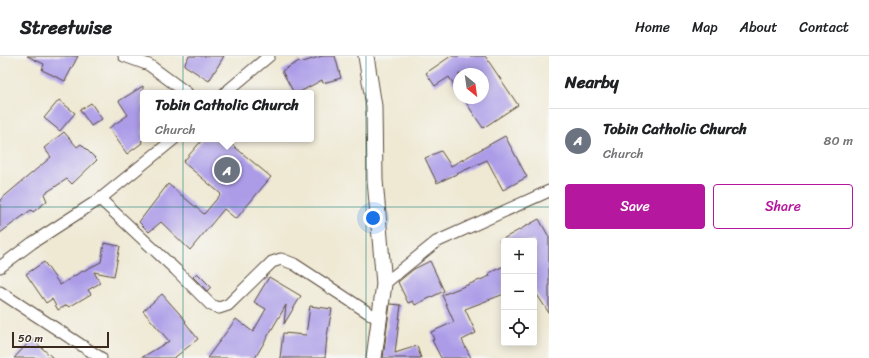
<!DOCTYPE html>
<html lang="en">
<head>
<meta charset="utf-8">
<style>
	:root { --surface:#fff; --page:#f2f2f2; --text:#202124; --muted:#757577; --line:#e0e0e0; --accent:#b5179e }
	body { margin:0; font-family:Sriracha,sans-serif; background:var(--page); color:var(--text) }
	.controls { position:absolute; right:12px; bottom:12px; display:grid; overflow:hidden; border-radius:4px; box-shadow:0 2px 10px #0003 }
	.controls button { width:36px; height:36px; display:grid; place-items:center; padding:0; border:0; border-bottom:1px solid var(--line); background:var(--surface); color:var(--text); font:20px sans-serif }
	.compass { position:absolute; left:453px; top:12px; width:36px; height:36px; border-radius:50%; background:var(--surface); box-shadow:0 2px 10px #0003; rotate:151deg }
	.scale { position:absolute; left:12px; bottom:10px; width:97px; box-sizing:border-box; padding-left:4px; border:2px solid #3b2a1e; border-top:0; font-size:11px; line-height:14px; white-space:nowrap; color:#3b2a1e; -webkit-text-stroke:3px #f6f6f2; paint-order:stroke }
	.you { position:absolute; left:373px; top:162px; width:14px; height:14px; margin:-10px; border:3px solid #fff; border-radius:50%; background:#1a73e8; box-shadow:0 0 0 6px #1a73e833 }
	.badge { display:grid; place-items:center; width:26px; height:26px; border-radius:50%; background:var(--accent); color:#fff; font-size:13px; font-weight:700 }
	.pin { position:absolute; translate:-50% -50%; border:2px solid #fff; box-shadow:0 1px 4px #0006 }
	.popup { position:absolute; left:140px; top:34px; width:174px; height:52px; box-sizing:border-box; display:grid; place-content:center; border-radius:4px; background:var(--surface); filter:drop-shadow(0 1px 3px #0005); font-size:13px; white-space:nowrap; color:var(--muted) }
	.popup b { font-size:15px; color:var(--text) }
	.popup::after { content:''; position:absolute; left:50%; top:100%; margin-left:-8px; border:8px solid transparent; border-top-color:var(--surface) }
	.list { margin:0; padding:0; list-style:none }
	h2 { display:flex; justify-content:space-between; align-items:center; height:52px; margin:0; padding:0 16px; font-size:17px }
	h2 small { font-size:13px; font-weight:400; color:var(--muted) }
	.list li { display:grid; grid-template-columns:26px 1fr auto; gap:12px; align-items:center; box-sizing:border-box; height:64px; padding:0 16px; border-top:1px solid var(--line) }
	.list b { display:block; font-size:15px; white-space:nowrap }
	.list p { margin:0; font-size:13px; white-space:nowrap; color:var(--muted) }
	.list em { font-size:13px; font-style:normal; color:var(--muted) }
	.actions { display:flex; gap:8px; padding:12px 16px }
	.actions a { flex:1; padding:9px 0; border:1px solid var(--accent); border-radius:4px; text-align:center; font-size:14px; color:var(--accent) }
	.actions .main { background:var(--accent); color:#fff }
	.icon { flex:none; width:22px; height:22px; fill:none; stroke:currentColor; stroke-width:2; stroke-linecap:round; stroke-linejoin:round }
	.map { position:relative; flex:none; width:549px; height:302px; overflow:hidden }
	header { display:flex; align-items:center; gap:24px; box-sizing:border-box; height:56px; padding:0 20px; background:var(--surface); border-bottom:1px solid var(--line) }
	header strong { font-size:19px }
	nav { display:flex; gap:22px; margin-inline-start:auto; font-size:14px }
	main { display:flex }
	aside { flex:1; background:var(--surface) }
	.map>svg:first-child { display:block }
	.building { fill:#ac9ce8 }
	.lines { fill:none; stroke-linecap:round; stroke-linejoin:round }
	.minor-casing { stroke:#564739; stroke-width:13 }
	.secondary-casing { stroke:#564739; stroke-width:17 }
	.minor { stroke:#fff; stroke-width:11 }
	.secondary { stroke:#fff; stroke-width:15 }
	.grid { fill:none; stroke:#0f766e; stroke-width:1; stroke-opacity:0.55 }
</style>
</head>
<body>
<header>
<strong>Streetwise</strong>
<nav><a>Home</a><a>Map</a><a>About</a><a>Contact</a></nav>
</header>
<main>
<div class="map">
<svg width="549" height="302" viewBox="0 0 549 302">
	<rect width="100%" height="100%" fill="#f6f6f2"/>
	<filter id="ink" filterUnits="userSpaceOnUse"><feTurbulence type="fractalNoise" baseFrequency=".025" numOctaves="2"/><feDisplacementMap in="SourceGraphic" scale="8" xChannelSelector="R" yChannelSelector="G"/><feConvolveMatrix kernelMatrix="1 2 1 2 8 2 1 2 1" color-interpolation-filters="sRGB"/></filter>
	<filter id="wash" filterUnits="userSpaceOnUse"><feTurbulence type="fractalNoise" baseFrequency=".012" numOctaves="4" result="noise"/><feDisplacementMap in="SourceGraphic" scale="16" xChannelSelector="R" yChannelSelector="G"/><feGaussianBlur stdDeviation="0.9" result="paint"/><feColorMatrix in="noise" values="0 0 0 0 0 0 0 0 0 0 0 0 0 0 0 0 0 1.4 0 .05"/><feComposite in="paint" operator="in"/></filter>
	<g filter="url(#wash)">
		<rect width="100%" height="100%" fill="#efe9d4"/>
		<g id="blocks">
			<!-- building -->
			<g class="building">
				<path d="M27 0H78L65 25 42 14 44 8Z"/>
				<path d="M189 0H224L209 25 184 9Z"/>
				<path d="M322 0H335L341 22 323 27 322 24 298 37H294L282 15 299 5 300 7Z"/>
				<path d="M451 0H485L518 49 483 72 463 42H483V18H459V36L449 21 435 30 426 17Z"/>
				<path d="M143 30V84L141 85 142 87 127 98 109 72 128 59 119 45Z"/>
				<path d="M59 44 75 57 60 75 44 62Z"/>
				<path d="M91 47 102 63 91 70 80 54Z"/>
				<path d="M64 76 77 91 81 88 97 104 72 128 67 123 44 138 47 145 33 156 31 154 0 177V144L51 101 44 92Z"/>
				<path d="M505 80 527 121 503 134 487 104 437 127 425 102 441 95 451 110Z"/>
				<path d="M203 83H225L271 121 236 163 224 153 190 194 161 166 149 176 139 166 168 128 204 158 221 138 183 106Z"/>
				<path d="M539 163 549 181V257L534 234V185H499Z"/>
				<path d="M104 187 120 190 114 220 94 216 100 227 88 234 91 238 69 251 67 249 58 254 52 243 46 247 26 218 44 206 60 229 79 217 101 206Z"/>
				<path d="M430 205 444 235 415 249 413 245 408 247 398 226 414 213Z"/>
				<path d="M504 210V238L465 253 476 277 462 284 471 302H441L432 284H434L431 276 454 266 442 239 490 220 489 217Z"/>
				<path d="M197 217 211 231 207 235 193 221Z"/>
				<path d="M269 221 301 240 284 268 286 249 255 302H207L236 263 253 276 266 253 254 246Z"/>
				<path d="M162 238 186 265 185 266 198 283 174 302H141L169 285 143 255Z"/>
				<path d="M390 248 401 249 395 297 417 290 421 302H383Z"/>
				<path d="M310 250 332 253 327 280 325 302H280L283 277 306 279Z"/>
				<path d="M32 283 53 302H14Z"/>
			</g>
		</g>
	</g>
	<g filter="url(#ink)">
		<use href="#blocks" fill-opacity="0" stroke="#564739" stroke-width="1"/>
		<g class="lines">
			<!-- minor casing -->
			<g class="minor-casing">
				<g id="minor">
					<path d="M124 0 149 9 187 37"/>
					<path d="M225 37 269 0"/>
					<path d="M100 143 176 214 211 249 219 252 228 249 272 206 281 203 294 208 378 263"/>
					<path d="M0 211 32 187 100 143 174 83"/>
					<path d="M384 228 436 186 549 135"/>
					<path d="M0 236 101 302"/>
				</g>
			</g>
			<!-- secondary casing -->
			<g class="secondary-casing">
				<path id="secondary" d="M366 0 374 50 375 124 384 228 374 302"/>
			</g>
			<!-- minor -->
			<use href="#minor" class="minor"/>
			<!-- secondary -->
			<use href="#secondary" class="secondary"/>
		</g>
	</g>
	<!-- grid -->
	<path class="grid" d="M183 0V302M366 0V302M0 151H549"/>
</svg>
<div class="controls">
<button>+</button>
<button>−</button>
<button><svg class="icon" aria-label="locate" viewBox="0 0 24 24"><circle cx="12" cy="12" r="6"/><path d="M12 2v4M12 18v4M2 12h4M18 12h4"/></svg></button>
</div>
<svg class="compass" viewBox="-18 -18 36 36"><path d="M0-13l5 13h-10z" fill="#e53935"/><path d="M0 13l5-13h-10z" fill="#757577"/></svg>
<div class="scale">50 m</div>
<div class="you"></div>
<div class="pin badge" style="left:227px;top:114px;background:#6b7280">A</div>
<div class="popup"><b>Tobin Catholic Church</b>Church</div>
</div>
<aside>
<h2>Nearby<small></small></h2>
<ul class="list">
<li><span class="badge" style="background:#6b7280">A</span><div><b>Tobin Catholic Church</b><p>Church</p></div><em>80 m</em></li>
</ul>
<div class="actions"><a class="main">Save</a><a>Share</a></div>
</aside>
</main>
</body>
</html>
